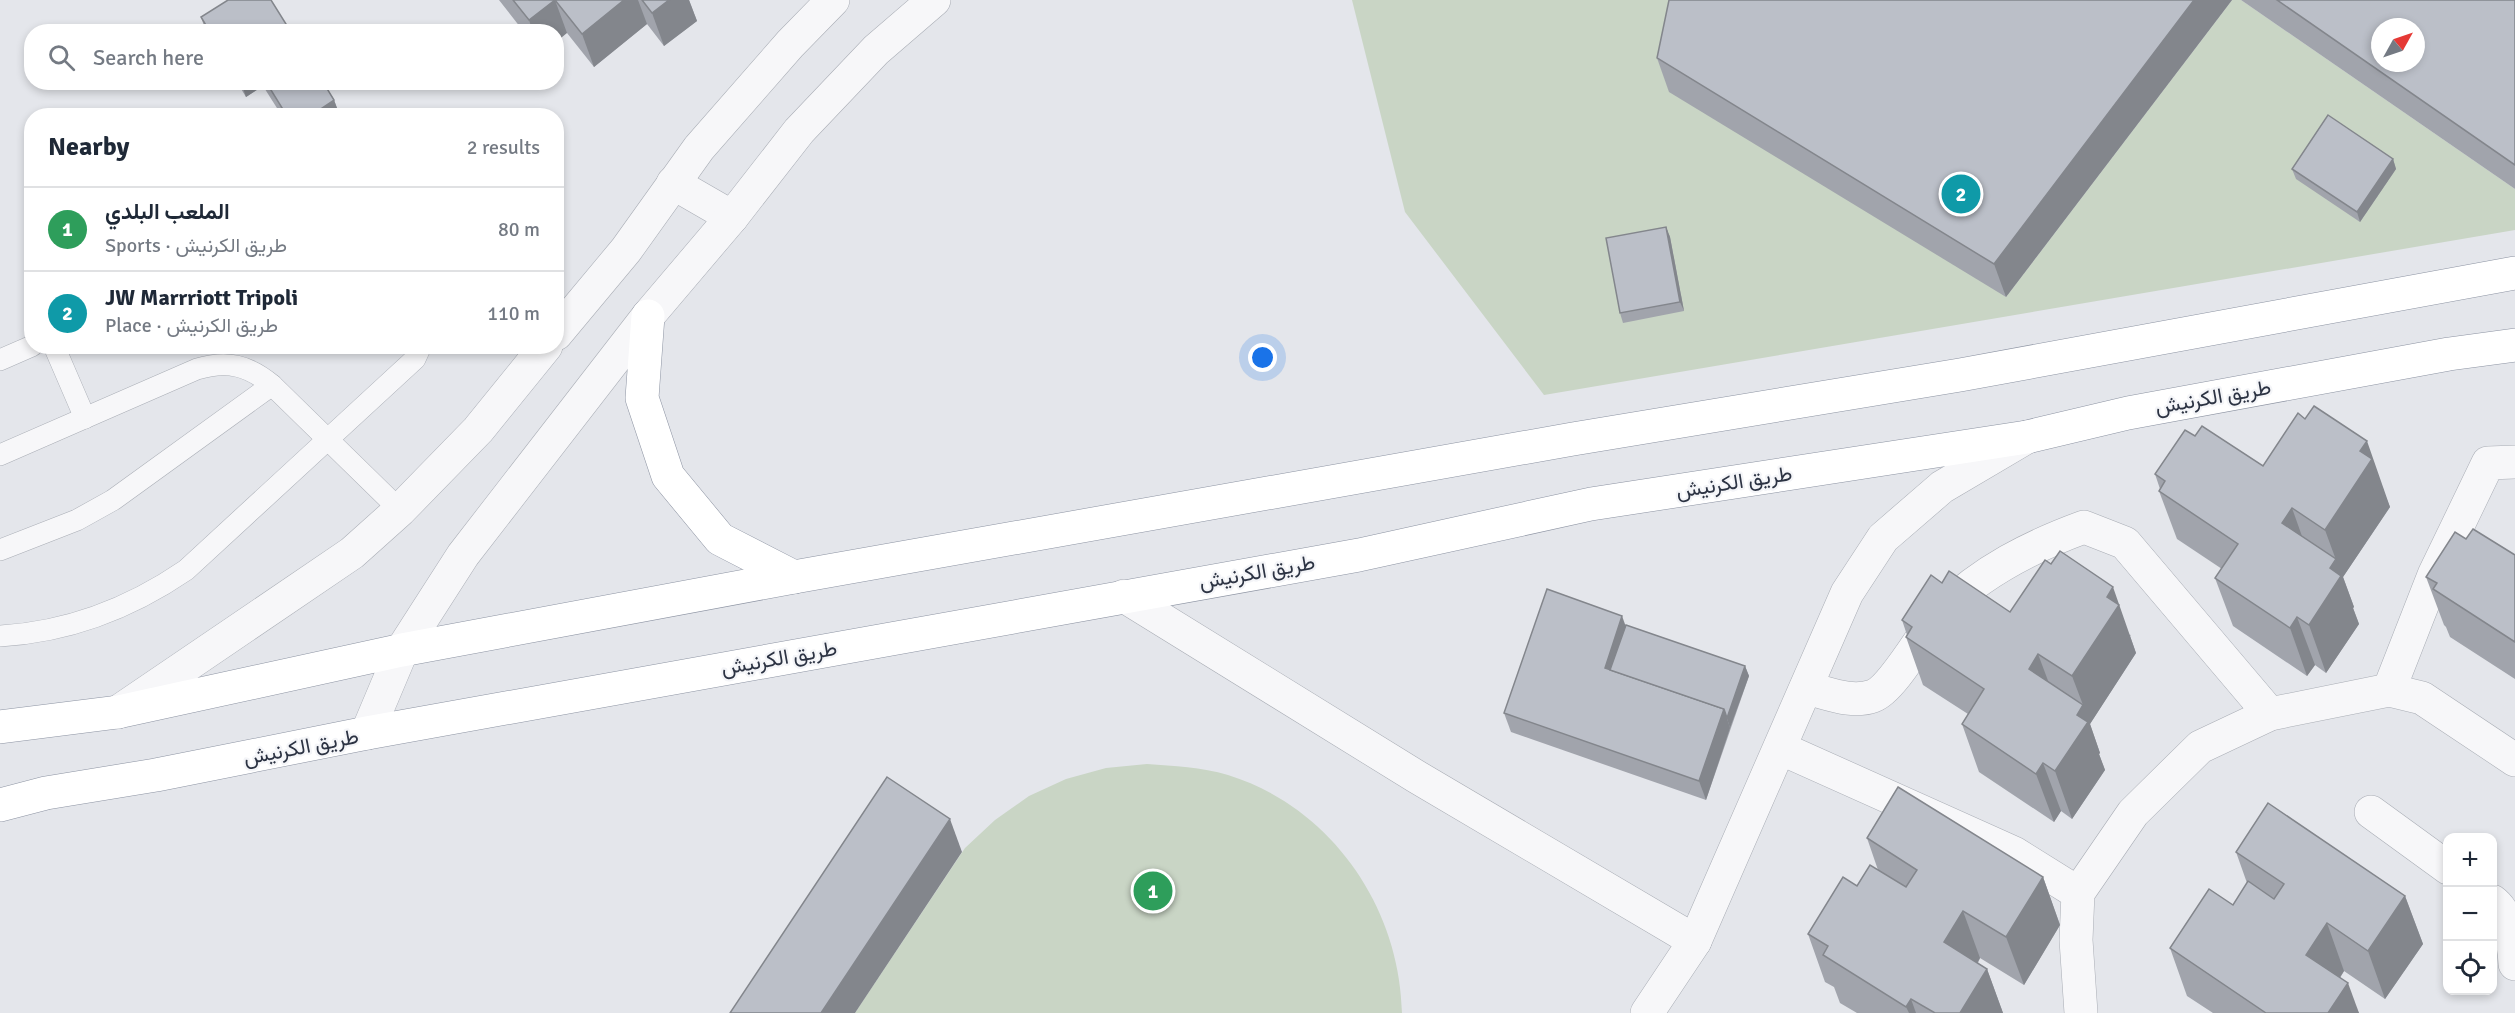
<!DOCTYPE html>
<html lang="en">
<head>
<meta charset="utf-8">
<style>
	:root { --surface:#fff; --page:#f2f2f3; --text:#1f2937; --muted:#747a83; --line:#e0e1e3; --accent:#cb4e5c }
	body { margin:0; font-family:Signika,Vazirmatn,sans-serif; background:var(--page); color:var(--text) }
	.controls { position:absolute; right:18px; bottom:18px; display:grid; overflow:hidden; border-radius:12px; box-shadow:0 3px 9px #0003 }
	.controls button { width:54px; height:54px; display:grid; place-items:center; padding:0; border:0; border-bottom:2px solid var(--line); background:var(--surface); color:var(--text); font:30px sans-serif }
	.compass { position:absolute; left:2371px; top:18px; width:54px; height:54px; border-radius:50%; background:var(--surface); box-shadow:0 3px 9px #0003; rotate:50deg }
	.you { position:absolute; left:1263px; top:358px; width:21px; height:21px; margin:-15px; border:4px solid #fff; border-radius:50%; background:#1a73e8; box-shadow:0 0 0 9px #1a73e833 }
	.badge { display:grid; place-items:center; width:39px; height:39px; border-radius:50%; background:var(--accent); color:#fff; font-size:20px; font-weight:700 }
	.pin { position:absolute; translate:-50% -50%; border:3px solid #fff; box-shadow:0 2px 6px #0006 }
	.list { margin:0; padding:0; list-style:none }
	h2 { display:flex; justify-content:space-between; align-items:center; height:78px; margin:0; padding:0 24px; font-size:26px }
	h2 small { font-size:20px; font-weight:400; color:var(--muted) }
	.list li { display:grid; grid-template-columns:39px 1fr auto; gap:18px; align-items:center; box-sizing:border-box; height:84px; padding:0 24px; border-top:2px solid var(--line) }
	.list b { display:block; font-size:22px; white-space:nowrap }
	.list p { margin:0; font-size:20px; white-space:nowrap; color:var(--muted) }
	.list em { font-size:20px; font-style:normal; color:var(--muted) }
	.icon { flex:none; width:33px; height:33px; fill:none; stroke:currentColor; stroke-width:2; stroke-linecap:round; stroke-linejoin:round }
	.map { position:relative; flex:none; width:2515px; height:1013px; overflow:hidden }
	.search { position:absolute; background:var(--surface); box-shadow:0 3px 9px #0003; left:24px; top:24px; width:540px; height:66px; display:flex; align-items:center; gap:15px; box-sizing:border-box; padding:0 21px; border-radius:24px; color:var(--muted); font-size:22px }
	.panel { position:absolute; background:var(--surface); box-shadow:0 3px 9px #0003; left:24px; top:108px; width:540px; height:246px; border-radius:24px }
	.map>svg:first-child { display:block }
	.green { fill:#c9d5c5 }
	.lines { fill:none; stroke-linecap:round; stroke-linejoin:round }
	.lane-casing { stroke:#a9adb5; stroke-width:22 }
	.street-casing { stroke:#a9adb5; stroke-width:34 }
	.highway-casing { stroke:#8c93a2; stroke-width:34 }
	.lane { stroke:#f7f7f9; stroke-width:21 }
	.street { stroke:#f7f7f9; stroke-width:33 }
	.highway { stroke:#fff; stroke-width:33 }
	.wall { fill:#a1a4ac }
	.shaded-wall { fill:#83868c }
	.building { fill:#bbbfc8; stroke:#83868c; stroke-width:1.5; fill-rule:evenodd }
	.labels { text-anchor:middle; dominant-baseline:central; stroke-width:4.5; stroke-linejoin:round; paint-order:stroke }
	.street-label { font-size:21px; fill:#2c3343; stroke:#f4f5f8 }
</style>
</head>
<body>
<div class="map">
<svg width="2515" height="1013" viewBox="0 0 2515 1013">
	<rect width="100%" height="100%" fill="#e4e6eb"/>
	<!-- green -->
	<g class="green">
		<path d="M1352 0H1688L2006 297 2232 0H2241L2515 189V230L1544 395 1405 212Z"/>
		<path d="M1147 764C1174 766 1201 767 1228 775 1331 807 1400 907 1402 1013H855L965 848 995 820 1029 796 1066 779 1106 768Z"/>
	</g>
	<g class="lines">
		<!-- lane casing -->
		<g class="lane-casing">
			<g id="lane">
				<path d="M54 346 85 418"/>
				<path d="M0 360 32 346"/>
				<path d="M0 455 197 369C227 360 248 365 272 385L400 510"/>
				<path d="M0 550 77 520 113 500 272 385"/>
				<path d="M0 636C69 632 129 609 186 570L415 359 421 346"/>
			</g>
		</g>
		<!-- street casing -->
		<g class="street-casing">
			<g id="street">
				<path d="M673 183 732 217"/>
				<path d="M556 334 626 250 699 148 790 44 833 0"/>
				<path d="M1124 596 1417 777 1695 941"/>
				<path d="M1806 688C1828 693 1851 704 1873 696 1894 688 1925 629 1942 611 1982 571 2032 546 2084 527L2125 543 2270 714"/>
				<path d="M2389 690 2434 575 2488 463 2515 462"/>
				<path d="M118 712 352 553 400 510 478 430 546 346"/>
				<path d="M367 733 402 650 463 555 648 316 732 217 799 131 876 50 934 0"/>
				<path d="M1780 748 2014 853 2078 893"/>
				<path d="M2371 812 2448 868"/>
				<path d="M2492 901C2509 913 2514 945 2515 964"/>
				<path d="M1647 1013 1695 941 1847 593 1883 538 1942 487 2027 437"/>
				<path d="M2081 1013 2076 940 2078 893 2133 813 2200 747 2270 714 2389 690 2422 698 2515 760"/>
			</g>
		</g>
		<!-- highway casing -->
		<g class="highway-casing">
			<g id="highway">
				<path d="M648 316 642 398 668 476 720 539 794 577"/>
				<path d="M0 727 118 712 402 650 794 577 1573 439 1960 375 2515 273"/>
				<path d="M0 805 46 793 156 775 367 733 1359 555 1591 504 2027 437 2128 413 2449 354 2515 345"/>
			</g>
		</g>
		<!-- lane -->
		<use href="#lane" class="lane"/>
		<!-- street -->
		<use href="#street" class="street"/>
		<!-- highway -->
		<use href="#highway" class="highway"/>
	</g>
	<!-- wall -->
	<g class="wall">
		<path d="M499 0H689L697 21 664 46 647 24 594 67 567 33 556 32H524Z"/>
		<path d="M2232 0 2006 297 1669 92 1657 58Z"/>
		<path d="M2241 0H2515V189Z"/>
		<path d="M201 17 291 32H206Z"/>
		<path d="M237 82H323L334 100 340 116H282L263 86 246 97Z"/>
		<path d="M2393 159 2396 169 2360 222 2296 179 2292 169Z"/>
		<path d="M1666 227 1670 237 1684 311 1623 323 1620 313Z"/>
		<path d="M2195 436 2263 466 2384 489 2383 490 2390 507 2343 577 2354 607 2353 608 2359 624 2326 673 2315 665 2307 676 2233 626 2215 578 2222 569 2177 539 2159 491 2160 489 2155 474Z"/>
		<path d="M2466 539 2515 555V679L2450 637 2446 627 2444 625 2426 577Z"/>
		<path d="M1942 583 2010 612 2131 635 2130 636 2136 653 2090 724 2100 753 2099 754 2105 770 2072 819 2061 811 2054 822 1979 772 1962 724 1968 714 1923 685 1906 637 1907 635 1902 620Z"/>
		<path d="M1626 625 1745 666 1749 676 1706 800 1511 732 1504 713Z"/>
		<path d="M1867 838 2043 877 2060 925 2024 985 1980 958 1978 963 1987 969 2003 1013H1857L1840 1003 1834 987 1825 982 1808 934 1857 886 1878 870Z"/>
		<path d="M2236 852 2405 896 2423 944 2385 999 2344 971 2340 978 2359 1013H2213L2187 996 2170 948 2233 905 2247 883Z"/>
	</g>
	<!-- shaded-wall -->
	<g class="shaded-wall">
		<path d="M555 0 567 33 556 42V32H533L529 20Z"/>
		<path d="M624 0H638L647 24 594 67 582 34Z"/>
		<path d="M669 0H689L697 21 664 46 652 13Z"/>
		<path d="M2194 0H2232L2006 297 1994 264Z"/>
		<path d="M241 82H262L263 86 246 97Z"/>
		<path d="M334 100 340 116H310Z"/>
		<path d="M2393 159 2396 169 2360 222 2357 212Z"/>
		<path d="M1666 227 1670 237 1684 311 1680 302Z"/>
		<path d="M560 233 564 243 556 251V237Z"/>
		<path d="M2367 441 2390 507 2343 577 2354 607 2353 608 2359 624 2326 673 2309 625 2330 568 2336 560 2325 530 2360 451Z"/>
		<path d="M2292 508 2309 556 2282 523Z"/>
		<path d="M2113 587 2136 653 2090 724 2100 753 2099 754 2105 770 2072 819 2055 771 2077 715 2083 705 2072 676 2107 597Z"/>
		<path d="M1622 616 1629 635 1614 679 1605 668Z"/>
		<path d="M2297 617 2315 665 2307 676 2290 628Z"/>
		<path d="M2038 654 2056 702 2029 669Z"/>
		<path d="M1745 666 1749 676 1730 728 1727 718Z"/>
		<path d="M1724 709 1730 728 1706 800 1699 781Z"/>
		<path d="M2043 763 2061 811 2054 822 2036 774Z"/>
		<path d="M950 819 962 852 855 1013H821Z"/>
		<path d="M2043 877 2060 925 2024 985 2006 937Z"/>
		<path d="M2405 896 2423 944 2385 999 2368 951Z"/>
		<path d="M1963 911 1980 958 1961 990 1944 942Z"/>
		<path d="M2327 923 2344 971 2323 1003 2306 955Z"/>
		<path d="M1987 969 2003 1013H1960Z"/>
		<path d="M2348 983 2359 1013H2328Z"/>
		<path d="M1911 999 1916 1013H1909L1906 1007Z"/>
	</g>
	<!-- building -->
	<g class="building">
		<path d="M228 0H271L291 32H210L201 17Z"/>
		<path d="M513 0H624L582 34 555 0 529 20Z"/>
		<path d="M642 0H669L652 13Z"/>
		<path d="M1669 0H2194L1994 264 1657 58Z"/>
		<path d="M2277 0H2515V165ZM2380 27H2416V63H2380Z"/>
		<path d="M266 82H323L334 100 310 116H287Z"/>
		<path d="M2328 115 2393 159 2357 212 2292 169Z"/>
		<path d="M1666 227 1680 302 1620 313 1606 238Z"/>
		<path d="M556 229 560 233 556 237Z"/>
		<path d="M2314 406 2367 441 2360 451 2372 459 2325 530 2292 508 2282 523 2336 559 2330 568 2341 576 2309 625 2297 617 2290 628 2215 578 2238 544 2159 491 2165 481 2155 474 2185 430 2195 436 2202 426 2263 466 2298 413 2305 419Z"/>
		<path d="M2473 529 2515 555V642L2433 589 2437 583 2426 577 2455 532 2466 539Z"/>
		<path d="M2060 551 2113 587 2107 597 2119 605 2072 676 2038 654 2029 669 2083 705 2077 715 2088 722 2055 771 2043 763 2036 774 1962 724 1984 689 1906 637 1912 627 1902 620 1931 575 1942 583 1949 571 2010 612 2045 560 2051 564Z"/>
		<path d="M1547 589 1622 616 1605 668 1724 709 1699 781 1504 713Z"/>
		<path d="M1626 625 1745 666 1727 718 1724 709 1610 670Z"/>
		<path d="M887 777 950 819 821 1013H730Z"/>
		<path d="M1898 787 2043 877 2006 937 1963 911 1944 942 1987 969 1960 1013H1935L1911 999 1906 1007 1823 955 1828 946 1808 934 1843 877 1857 886 1870 865 1906 887 1917 870 1867 838Z"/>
		<path d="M2268 803 2405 896 2368 951 2327 923 2306 955 2348 983 2328 1013H2266L2170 948 2209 889 2233 905 2248 881 2274 899 2284 884 2236 852Z"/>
	</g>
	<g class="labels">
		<!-- street labels -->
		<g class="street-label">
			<text transform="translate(2213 397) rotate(-10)">طريق الكرنيش</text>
			<text transform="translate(1734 482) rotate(-9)">طريق الكرنيش</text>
			<text transform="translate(1257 572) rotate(-10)">طريق الكرنيش</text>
			<text transform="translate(779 658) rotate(-10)">طريق الكرنيش</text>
			<text transform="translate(301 747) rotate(-11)">طريق الكرنيش</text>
		</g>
	</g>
</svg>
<div class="controls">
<button>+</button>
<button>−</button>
<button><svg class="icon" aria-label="locate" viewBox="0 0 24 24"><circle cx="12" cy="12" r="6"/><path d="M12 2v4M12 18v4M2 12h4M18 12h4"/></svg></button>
</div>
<svg class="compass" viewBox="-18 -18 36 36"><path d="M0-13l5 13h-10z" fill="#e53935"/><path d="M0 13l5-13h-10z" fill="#747a83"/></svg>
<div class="you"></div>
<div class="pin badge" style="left:1153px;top:891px;background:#2e9e5b">1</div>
<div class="pin badge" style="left:1961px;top:194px;background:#0f9aa8">2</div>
<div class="search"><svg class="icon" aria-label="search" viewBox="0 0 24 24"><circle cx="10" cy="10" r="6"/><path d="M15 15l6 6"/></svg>Search here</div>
<section class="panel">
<h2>Nearby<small>2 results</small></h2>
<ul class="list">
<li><span class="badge" style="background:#2e9e5b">1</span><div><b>الملعب البلدي</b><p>Sports · طريق الكرنيش</p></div><em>80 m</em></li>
<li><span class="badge" style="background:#0f9aa8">2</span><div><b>JW Marrriott Tripoli</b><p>Place · طريق الكرنيش</p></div><em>110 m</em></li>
</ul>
</section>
</div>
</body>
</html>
